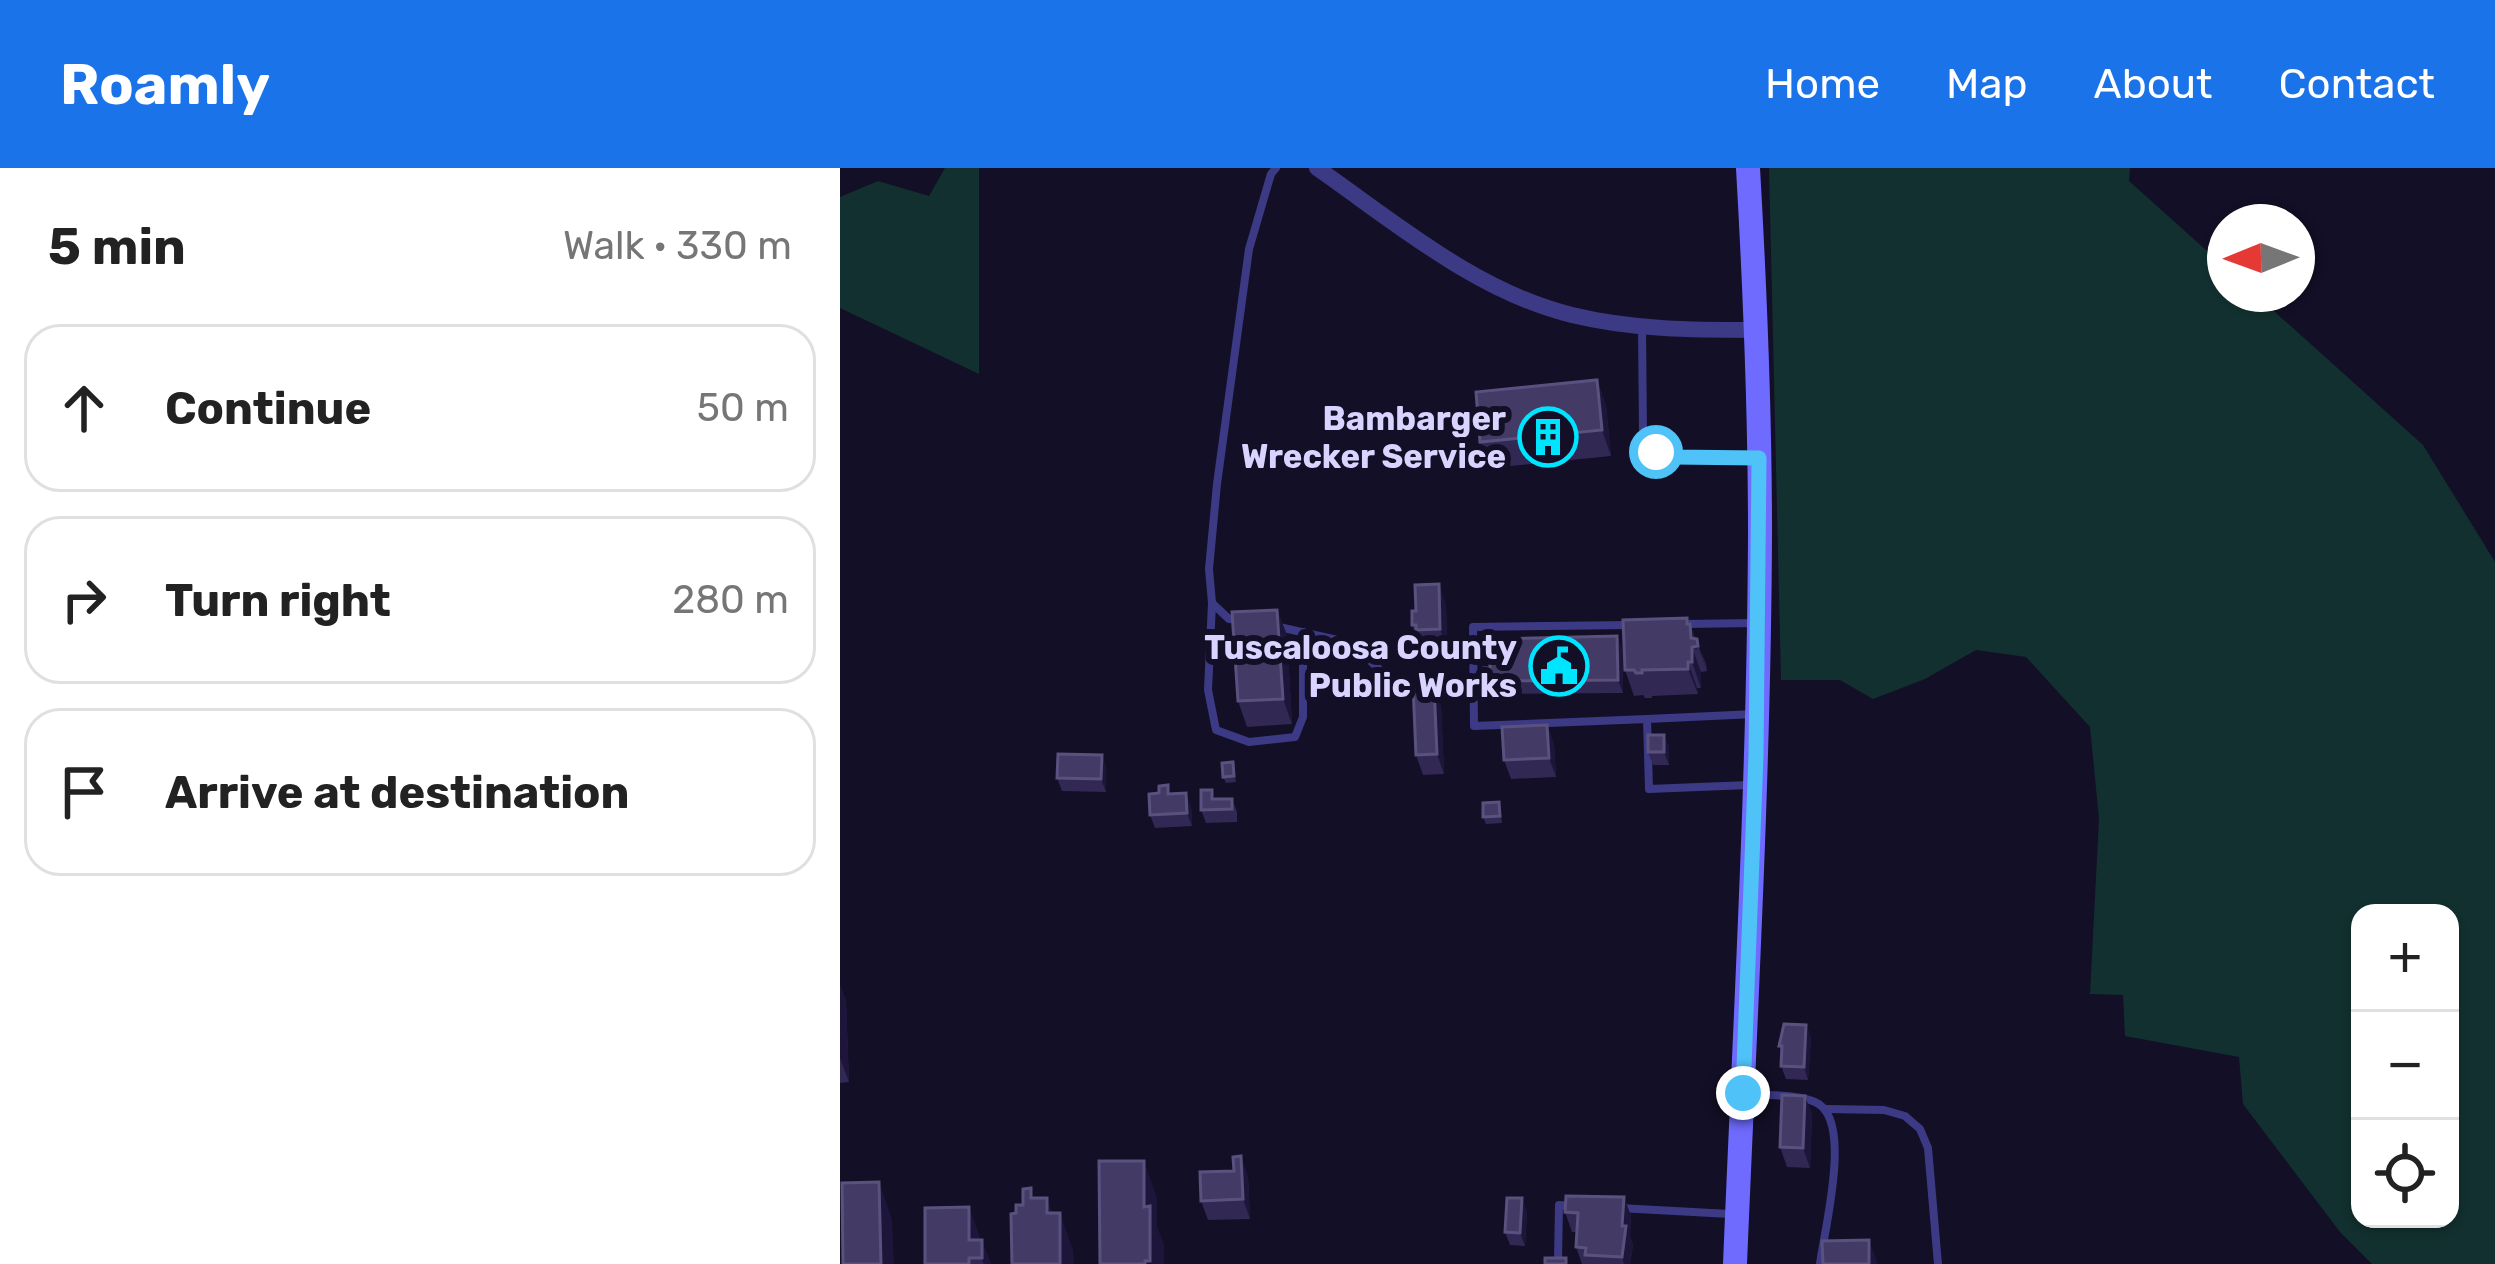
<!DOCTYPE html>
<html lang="en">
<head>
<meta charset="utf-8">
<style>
	:root { --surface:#fff; --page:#f6f6f6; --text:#222; --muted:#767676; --line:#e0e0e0; --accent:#1a73e8 }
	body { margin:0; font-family:Rubik,sans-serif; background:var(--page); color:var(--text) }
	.controls { position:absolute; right:36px; bottom:36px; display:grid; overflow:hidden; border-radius:24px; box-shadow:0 3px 9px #0004 }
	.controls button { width:108px; height:108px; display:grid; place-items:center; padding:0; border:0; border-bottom:3px solid var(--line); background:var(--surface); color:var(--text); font:60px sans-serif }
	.compass { position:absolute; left:1367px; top:36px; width:108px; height:108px; border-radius:50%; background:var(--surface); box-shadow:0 3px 9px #0004; rotate:269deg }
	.stop { position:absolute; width:36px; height:36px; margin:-27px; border:9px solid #4fc3f7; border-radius:50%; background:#fff }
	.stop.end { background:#4fc3f7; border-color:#fff; box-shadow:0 3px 12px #0008 }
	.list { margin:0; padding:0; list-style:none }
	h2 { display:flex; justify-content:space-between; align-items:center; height:156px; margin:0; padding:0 48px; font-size:51px }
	h2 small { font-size:39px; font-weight:400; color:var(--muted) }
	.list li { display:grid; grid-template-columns:78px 1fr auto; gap:36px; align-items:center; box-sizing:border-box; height:168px; margin:0 24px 24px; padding:0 24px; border:3px solid var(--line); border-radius:36px }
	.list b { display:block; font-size:45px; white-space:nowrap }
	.list em { font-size:39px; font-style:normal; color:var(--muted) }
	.icon { flex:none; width:66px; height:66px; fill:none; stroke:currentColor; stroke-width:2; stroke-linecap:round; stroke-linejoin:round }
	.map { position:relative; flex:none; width:1655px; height:1096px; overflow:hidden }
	header { display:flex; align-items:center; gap:72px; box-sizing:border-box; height:168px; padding:0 60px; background:var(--accent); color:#fff }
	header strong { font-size:57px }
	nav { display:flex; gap:66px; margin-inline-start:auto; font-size:42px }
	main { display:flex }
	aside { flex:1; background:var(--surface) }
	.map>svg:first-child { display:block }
	.green { fill:#12302f; fill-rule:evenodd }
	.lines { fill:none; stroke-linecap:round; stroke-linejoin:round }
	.service { stroke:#3d3a85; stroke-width:8 }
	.minor { stroke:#3d3a85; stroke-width:16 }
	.secondary { stroke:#6f6bff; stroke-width:24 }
	.wall { fill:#312854 }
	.shaded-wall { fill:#1d163a }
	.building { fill:#433a66; stroke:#5a527e; stroke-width:3 }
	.route { stroke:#4fc3f7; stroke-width:15 }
	.labels { text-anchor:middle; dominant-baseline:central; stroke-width:12; stroke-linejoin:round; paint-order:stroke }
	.poi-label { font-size:33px; font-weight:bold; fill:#d9d4ff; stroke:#130f26; text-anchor:end }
</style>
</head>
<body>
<header>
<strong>Roamly</strong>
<nav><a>Home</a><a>Map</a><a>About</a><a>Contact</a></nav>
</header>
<main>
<aside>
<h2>5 min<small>Walk · 330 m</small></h2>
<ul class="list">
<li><svg class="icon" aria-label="ahead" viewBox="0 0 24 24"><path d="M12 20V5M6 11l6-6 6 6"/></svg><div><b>Continue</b></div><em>50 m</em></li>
<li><svg class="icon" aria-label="right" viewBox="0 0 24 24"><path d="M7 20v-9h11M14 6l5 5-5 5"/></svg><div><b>Turn right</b></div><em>280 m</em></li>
<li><svg class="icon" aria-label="arrive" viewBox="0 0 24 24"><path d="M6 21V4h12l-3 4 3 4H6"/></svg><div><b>Arrive at destination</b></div></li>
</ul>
</aside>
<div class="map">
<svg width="1655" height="1096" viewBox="0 0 1655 1096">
	<rect width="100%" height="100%" fill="#130f26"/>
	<!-- green -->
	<g class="green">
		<path d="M105 0H139V206L0 140V29L38 13 89 28Z"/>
		<path d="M929 0H1290L1289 13 1385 99V126H1415L1583 277 1655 394V1096H1532L1500 1064 1403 936 1399 889 1285 868 1283 827 1250 826 1259 651 1250 559 1186 489 1136 482 1085 511 1033 531 1000 512H941ZM1520 745H1610V1051H1520Z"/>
	</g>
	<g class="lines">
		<!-- service -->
		<g class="service">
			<path d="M436 0 431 6 409 81 377 316 369 401 372 435 368 522 376 562 409 574 455 569 463 549V464"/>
			<path d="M802 159 803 266 816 284 833 289 917 290"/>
			<path d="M373 436 389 451 400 452"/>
			<path d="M842 456 917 455"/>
			<path d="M791 457 633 459 634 558 807 551"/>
			<path d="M439 459 511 475 564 524 588 528 634 527"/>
			<path d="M909 617 809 621 807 551 915 546"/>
			<path d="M909 926C929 928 957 926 975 934 1014 950 984 1062 980 1096"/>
			<path d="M987 941 1044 942 1065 948 1080 961 1088 980 1098 1096"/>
			<path d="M779 1040 890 1046"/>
			<path d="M718 1092 719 1037 734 1038"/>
		</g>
		<!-- minor -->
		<path class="minor" d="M477 0C556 55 637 124 732 147 793 162 855 162 917 162"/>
		<!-- secondary -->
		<path class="secondary" d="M895 1096C905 853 919 609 920 365 920 243 915 122 908 0"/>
	</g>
	<!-- wall -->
	<g class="wall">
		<path d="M757 212 766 238 771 288 650 300 640 274Z"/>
		<path d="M606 436 607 480 583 481 581 476H579L572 457Z"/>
		<path d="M437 442 447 467 452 556 407 559 398 533Z"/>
		<path d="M847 450 866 496 867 503 861 504V520H857L858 526 812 528V530H805L803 527 794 528 785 502Z"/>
		<path d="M777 468 782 481 783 525 649 526 644 513 650 500Z"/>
		<path d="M601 537 604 606 583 607 576 587Z"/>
		<path d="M707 557 714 577 716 609 671 611 664 592Z"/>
		<path d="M824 567 829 580V597H813L808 584Z"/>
		<path d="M262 587 266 600V624L222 623 217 610Z"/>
		<path d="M393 594 396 614 386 615 383 609Z"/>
		<path d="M331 625 351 638 352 658 315 660 310 647Z"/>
		<path d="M375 631H392L397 644V654L366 655 361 642Z"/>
		<path d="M659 634 662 655 646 656 643 649Z"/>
		<path d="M0 817 6 833 9 914 0 915Z"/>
		<path d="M966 857 971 870 968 912 946 911 941 898 942 884 939 878Z"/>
		<path d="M965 928 972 947 970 1000 947 999 940 979Z"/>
		<path d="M408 1008 410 1051 368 1052 361 1033Z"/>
		<path d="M784 1029 791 1048 790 1068 793 1077 790 1096H742L736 1079 737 1064H732L725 1044Z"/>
		<path d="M687 1043 685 1078 670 1077 665 1064Z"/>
		<path d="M141 1072 151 1096H85Z"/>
	</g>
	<!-- shaded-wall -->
	<g class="shaded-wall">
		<path d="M757 212 766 238 771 288 762 262Z"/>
		<path d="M599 416 606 436 607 480 600 461Z"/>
		<path d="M437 442 447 467 452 556 443 531Z"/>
		<path d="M847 450 857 476V471L867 503 858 478 856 482 854 478Z"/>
		<path d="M777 468 782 481 783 525 778 512Z"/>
		<path d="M852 479 861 504V520L852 494Z"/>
		<path d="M848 494 857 520 858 526 848 501Z"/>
		<path d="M594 517 601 537 604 606 597 586Z"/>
		<path d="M707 557 714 577 716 609 709 590Z"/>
		<path d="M824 567 829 580V597L824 584Z"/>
		<path d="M262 587 266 600V624L261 611Z"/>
		<path d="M346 625 351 638 352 658 347 645Z"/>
		<path d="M0 817 6 833 9 914 0 890Z"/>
		<path d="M966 857 971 870 968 912 964 899Z"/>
		<path d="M965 928 972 947 970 1000 963 980Z"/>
		<path d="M401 988 408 1008 410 1051 403 1031Z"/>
		<path d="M304 993 317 1030V1059L324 1076V1096H311L310 1093 304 1039Z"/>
		<path d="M39 1014 52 1051 54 1096H41Z"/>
		<path d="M784 1029 791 1048 790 1068 793 1077 790 1096H784L782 1089Z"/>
		<path d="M207 1030 220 1066V1045L233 1082 234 1096H220L207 1045Z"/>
		<path d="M682 1030 687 1043 685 1078 680 1065Z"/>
		<path d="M129 1039 142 1075V1072L151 1096H144L129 1072Z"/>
		<path d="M1029 1072 1038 1096H1029Z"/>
	</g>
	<!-- building -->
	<g class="building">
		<path d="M757 212 762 262 640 274 636 224Z"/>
		<path d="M599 416 600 461 576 462V457H572V443H576L575 417Z"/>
		<path d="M437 442 443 531 398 533 392 444Z"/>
		<path d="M847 450V456H850L851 470 857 471 858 478 852 479V494H848V501L802 502V505H796L794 502H785L783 452Z"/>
		<path d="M777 468 778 512 644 513V500H650V471Z"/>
		<path d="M594 517 597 586 576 587 573 518Z"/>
		<path d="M707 557 709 590 664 592 662 559Z"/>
		<rect x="808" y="567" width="16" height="17"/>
		<path d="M218 586 262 587 261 611 217 610Z"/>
		<path d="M393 594 394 608 383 609 382 595Z"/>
		<path d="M328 617V626L346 625 347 645 310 647 309 626 319 625V618Z"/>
		<path d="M361 622H372V631H392V641L361 642Z"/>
		<path d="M659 634 660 648 643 649V635Z"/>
		<path d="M944 856 966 857 964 899 941 898 942 878H939Z"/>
		<path d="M942 927 965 928 963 980 940 979Z"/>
		<path d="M401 988 403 1031 361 1033 360 1004 394 1003 393 989Z"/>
		<path d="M259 993H304V1039L310 1038V1093H305V1096H260Z"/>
		<path d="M39 1014 41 1096H3L2 1015Z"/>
		<path d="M191 1020V1030H207V1045H220V1096H172L171 1046 176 1045V1037H183V1021Z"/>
		<path d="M726 1028 784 1029 782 1058H786L782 1089 745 1087 746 1080 736 1079 738 1045 725 1044Z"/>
		<path d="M667 1030H682L680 1065 665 1064Z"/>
		<path d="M129 1039V1072H142V1090H129V1096H85V1040Z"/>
		<path d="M1029 1072V1096H983L982 1073Z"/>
		<rect x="705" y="1090" width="21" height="6"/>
	</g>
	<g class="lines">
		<!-- route -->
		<path class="route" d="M816 284 833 289 919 290 916 587 903 925"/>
	</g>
	<!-- icons -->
	<defs>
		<g id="building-ring" transform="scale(3)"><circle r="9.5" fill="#130f26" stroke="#00e5ff" stroke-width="1.5"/><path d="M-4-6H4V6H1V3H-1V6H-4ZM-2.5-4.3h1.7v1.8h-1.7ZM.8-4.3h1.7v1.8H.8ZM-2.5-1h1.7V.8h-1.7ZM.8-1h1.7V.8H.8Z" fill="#00e5ff"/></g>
		<g id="civic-ring" transform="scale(3)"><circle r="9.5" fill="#130f26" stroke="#00e5ff" stroke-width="1.5"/><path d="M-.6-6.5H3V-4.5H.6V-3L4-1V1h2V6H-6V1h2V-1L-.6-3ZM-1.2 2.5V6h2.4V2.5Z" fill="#00e5ff"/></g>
	</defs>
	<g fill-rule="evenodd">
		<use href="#building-ring" x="708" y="269"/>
		<use href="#civic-ring" x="719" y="498"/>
	</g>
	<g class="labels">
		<!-- poi labels -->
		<g class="poi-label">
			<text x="666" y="250">Bambarger<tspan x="666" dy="38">Wrecker Service</tspan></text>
			<text x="677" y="479">Tuscaloosa County<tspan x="677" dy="38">Public Works</tspan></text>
		</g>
	</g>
</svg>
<div class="controls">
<button>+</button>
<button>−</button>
<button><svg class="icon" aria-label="locate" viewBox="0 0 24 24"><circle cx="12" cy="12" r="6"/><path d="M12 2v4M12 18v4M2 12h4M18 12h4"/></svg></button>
</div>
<svg class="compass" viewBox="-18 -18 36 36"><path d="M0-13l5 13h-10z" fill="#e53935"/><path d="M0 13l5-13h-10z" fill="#767676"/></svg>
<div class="stop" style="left:816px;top:284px"></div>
<div class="stop end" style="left:903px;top:925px"></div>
</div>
</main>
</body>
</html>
